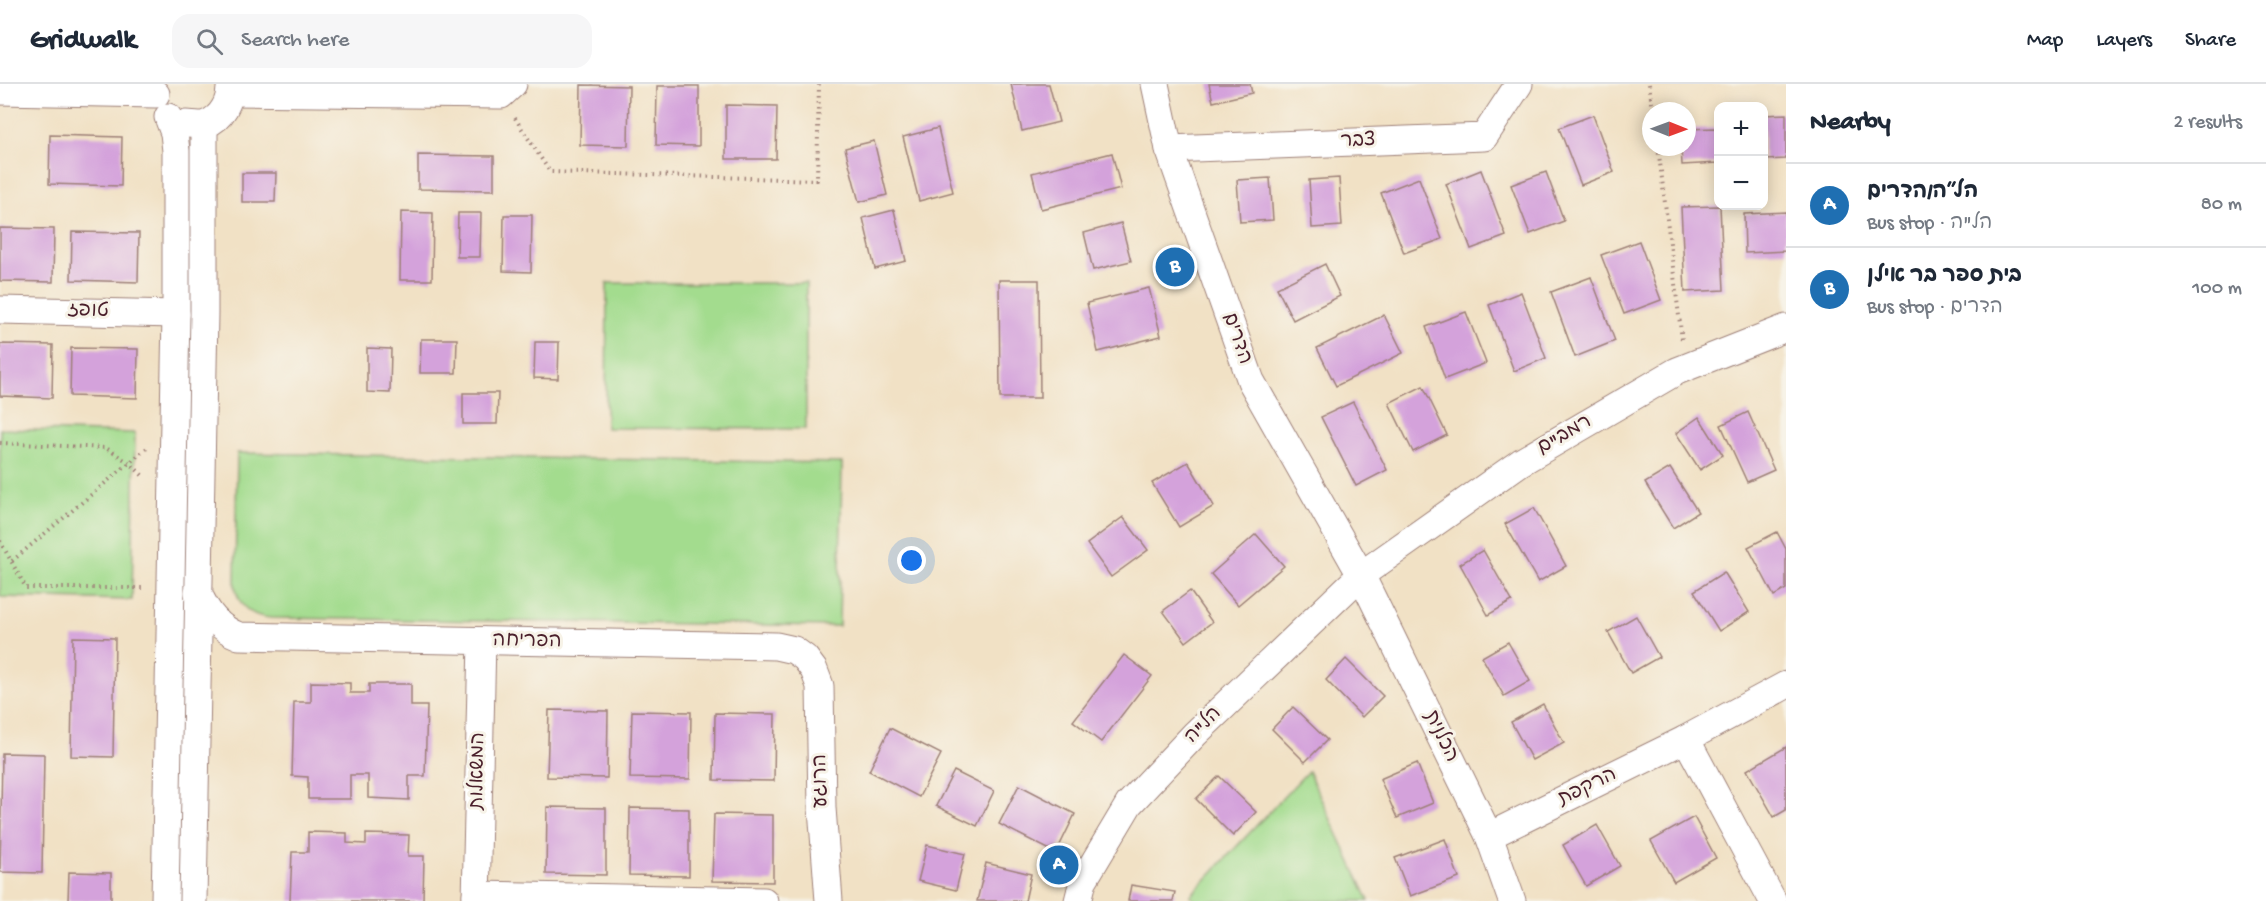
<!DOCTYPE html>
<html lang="en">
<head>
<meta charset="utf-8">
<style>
	:root { --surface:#fff; --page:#f6f6f7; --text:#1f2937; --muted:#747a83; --line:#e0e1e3; --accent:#1f6fb2 }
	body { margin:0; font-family:"Gochi Hand","Playpen Sans Hebrew",sans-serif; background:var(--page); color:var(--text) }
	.controls { position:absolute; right:18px; top:18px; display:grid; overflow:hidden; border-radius:12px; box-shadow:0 3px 15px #0003 }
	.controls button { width:54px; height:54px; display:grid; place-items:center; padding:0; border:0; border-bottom:2px solid var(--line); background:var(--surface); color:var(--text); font:30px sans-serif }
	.compass { position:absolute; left:1642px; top:18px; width:54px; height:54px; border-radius:50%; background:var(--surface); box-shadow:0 3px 15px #0003; rotate:91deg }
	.you { position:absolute; left:912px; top:477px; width:21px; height:21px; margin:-15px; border:4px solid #fff; border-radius:50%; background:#1a73e8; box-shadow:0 0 0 9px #1a73e833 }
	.badge { display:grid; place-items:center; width:39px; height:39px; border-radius:50%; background:var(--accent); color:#fff; font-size:20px; font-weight:700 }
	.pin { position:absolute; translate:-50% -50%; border:3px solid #fff; box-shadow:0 2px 6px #0006 }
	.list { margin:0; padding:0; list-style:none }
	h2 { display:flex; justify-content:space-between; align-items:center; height:78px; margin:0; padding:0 24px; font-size:26px }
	h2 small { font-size:20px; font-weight:400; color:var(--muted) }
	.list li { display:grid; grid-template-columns:39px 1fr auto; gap:18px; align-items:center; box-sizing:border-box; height:84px; padding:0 24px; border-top:2px solid var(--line) }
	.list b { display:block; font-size:22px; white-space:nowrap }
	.list p { margin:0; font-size:20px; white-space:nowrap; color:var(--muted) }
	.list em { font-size:20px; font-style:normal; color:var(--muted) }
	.icon { flex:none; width:33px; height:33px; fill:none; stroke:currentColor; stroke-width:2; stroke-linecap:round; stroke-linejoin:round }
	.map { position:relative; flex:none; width:1786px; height:817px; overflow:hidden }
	header { display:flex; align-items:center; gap:36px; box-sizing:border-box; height:84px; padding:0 30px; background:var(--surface); border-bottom:2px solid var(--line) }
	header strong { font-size:28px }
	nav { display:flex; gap:33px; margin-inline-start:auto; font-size:21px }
	.search { width:420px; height:54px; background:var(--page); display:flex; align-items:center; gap:15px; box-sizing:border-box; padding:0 21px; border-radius:18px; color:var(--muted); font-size:22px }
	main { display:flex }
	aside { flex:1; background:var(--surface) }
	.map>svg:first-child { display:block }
	.green { fill:#a3dc8e; stroke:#767e5c; stroke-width:1.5 }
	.building { fill:#d4a2db }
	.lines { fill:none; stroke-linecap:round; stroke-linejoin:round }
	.minor-casing { stroke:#9e8078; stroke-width:29 }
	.path { stroke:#9e8078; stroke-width:4; stroke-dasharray:1.5 4.5; stroke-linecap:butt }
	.minor { stroke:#fff; stroke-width:27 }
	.labels { text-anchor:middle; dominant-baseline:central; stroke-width:6; stroke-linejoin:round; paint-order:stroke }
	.street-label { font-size:20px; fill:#4a1f2b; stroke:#f7f3e8 }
</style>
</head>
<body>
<header>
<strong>Gridwalk</strong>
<div class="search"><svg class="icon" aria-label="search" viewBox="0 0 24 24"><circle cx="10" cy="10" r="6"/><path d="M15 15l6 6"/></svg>Search here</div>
<nav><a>Map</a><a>Layers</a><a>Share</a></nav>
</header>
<main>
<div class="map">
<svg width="1786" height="817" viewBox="0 0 1786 817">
	<rect width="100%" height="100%" fill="#f7f3e8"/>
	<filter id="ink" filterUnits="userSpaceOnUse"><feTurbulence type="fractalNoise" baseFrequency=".0167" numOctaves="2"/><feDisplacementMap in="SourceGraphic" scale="12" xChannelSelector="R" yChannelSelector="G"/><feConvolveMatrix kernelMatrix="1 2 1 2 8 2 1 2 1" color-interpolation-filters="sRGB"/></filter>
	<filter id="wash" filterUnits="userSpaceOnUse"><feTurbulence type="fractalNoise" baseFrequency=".008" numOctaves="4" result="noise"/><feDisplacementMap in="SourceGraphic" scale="24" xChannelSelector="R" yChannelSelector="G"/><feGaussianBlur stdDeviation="1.35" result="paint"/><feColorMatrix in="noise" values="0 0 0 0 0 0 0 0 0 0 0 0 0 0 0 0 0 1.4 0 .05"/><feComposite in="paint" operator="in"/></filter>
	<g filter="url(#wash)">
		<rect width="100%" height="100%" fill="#f1e1c5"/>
		<!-- green -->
		<g class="green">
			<path d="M607 199H806V345L606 344Z"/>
			<path d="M0 345 135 349 132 516 0 513Z"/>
			<path d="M237 369 842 379 839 542 272 534C251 533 238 522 235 501Z"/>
			<path d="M1308 687 1369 817H1196L1190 812Z"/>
		</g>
		<g id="blocks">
			<!-- building -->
			<g class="building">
				<path d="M1011 0H1049L1059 38 1022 47Z"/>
				<path d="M1209 0H1250L1252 9 1213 18Z"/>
				<path d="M581 1 629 2 628 62 580 61Z"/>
				<path d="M657 2H699V62L656 61Z"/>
				<path d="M726 21 777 22 776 75H726Z"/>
				<path d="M1786 30V75L1764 76V31Z"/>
				<path d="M1593 31 1614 88 1581 101 1559 44Z"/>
				<path d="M938 44 953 108 919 117 903 53Z"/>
				<path d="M1718 44V79L1682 81 1681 63H1687V45Z"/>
				<path d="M50 51 122 53 121 102 49 100Z"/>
				<path d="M874 57 887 111 859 118 845 64Z"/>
				<path d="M1112 69 1121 105 1041 125 1032 89Z"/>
				<path d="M418 71 494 72V106L418 105Z"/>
				<path d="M1481 86 1506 152 1471 165 1446 100Z"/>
				<path d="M1546 88 1564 137 1530 150 1511 101Z"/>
				<path d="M242 89H276L275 118H242Z"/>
				<path d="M1270 94 1273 136 1240 138 1237 96Z"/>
				<path d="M1339 94 1342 142 1312 144 1309 96Z"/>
				<path d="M1419 94 1442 155 1404 169 1381 109Z"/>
				<path d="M1720 122 1724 206 1685 208 1681 123Z"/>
				<path d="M894 126 906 177 875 185 863 134Z"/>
				<path d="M401 128 433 129 432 196H400Z"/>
				<path d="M1786 128V167L1745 169 1744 130Z"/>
				<path d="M458 129H481L480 173H457Z"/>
				<path d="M504 131H532L531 188 503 187Z"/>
				<path d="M1121 139 1131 177 1093 186 1084 149Z"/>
				<path d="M0 144 54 145 53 198 0 197Z"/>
				<path d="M72 148 139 149 138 198 71 196Z"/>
				<path d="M1639 157 1661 216 1624 230 1601 171Z"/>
				<path d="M1325 180 1340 212 1293 236 1277 204Z"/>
				<path d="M1591 193 1615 257 1575 273 1551 208Z"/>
				<path d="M999 196H1039L1040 314H1000Z"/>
				<path d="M1149 204 1161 252 1098 268 1087 219Z"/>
				<path d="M1521 208 1546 274 1514 287 1489 221Z"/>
				<path d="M1466 228 1486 279 1445 295 1426 243Z"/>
				<path d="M1384 231 1403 269 1336 302 1317 264Z"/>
				<path d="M421 255H457L456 289H420Z"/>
				<path d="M535 258H559L558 295 534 294Z"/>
				<path d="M0 260 53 261 52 314 0 312Z"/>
				<path d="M71 264 138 265 137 314 70 312Z"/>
				<path d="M367 264 391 265 390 309 367 308Z"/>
				<path d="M1423 302 1447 351 1413 368 1389 319Z"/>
				<path d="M463 309H498L497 340H463Z"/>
				<path d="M1353 318 1387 386 1356 402 1321 333Z"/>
				<path d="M1748 328 1774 386 1747 398 1721 341Z"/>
				<path d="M1699 333 1723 371 1700 386 1676 349Z"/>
				<path d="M1188 378 1214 422 1179 443 1152 399Z"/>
				<path d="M1670 384 1698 428 1673 444 1645 399Z"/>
				<path d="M1534 424 1566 482 1538 498 1505 440Z"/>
				<path d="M1123 433 1148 466 1111 493 1087 460Z"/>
				<path d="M1777 448 1786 465V505L1774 512 1748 463Z"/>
				<path d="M1256 450 1284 482 1238 521 1211 490Z"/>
				<path d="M1483 466 1512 517 1488 531 1460 480Z"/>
				<path d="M1724 488 1749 528 1719 547 1694 507Z"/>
				<path d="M1190 507 1212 538 1186 558 1163 527Z"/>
				<path d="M1636 532 1659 573 1631 589 1608 548Z"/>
				<path d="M73 553 115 554 113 673 71 672Z"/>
				<path d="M1508 558 1530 597 1504 612 1482 573Z"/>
				<path d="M1124 571 1152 592 1101 658 1073 637Z"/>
				<path d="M1346 575 1383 612 1362 633 1326 596Z"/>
				<path d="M311 598 350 599V609H369V600H411V622H427L425 692H409V716L368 714V691H350V715H308V693L292 692 294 618H311Z"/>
				<path d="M1543 620 1564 659 1532 676 1511 638Z"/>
				<path d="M1293 623 1327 656 1305 678 1272 645Z"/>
				<path d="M549 626 608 627 607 694 547 693Z"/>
				<path d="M632 627 691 628 690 695 630 694Z"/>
				<path d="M715 629 775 630 774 697 714 696Z"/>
				<path d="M890 644 941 670 919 713 869 687Z"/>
				<path d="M1786 663V726L1774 733 1747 686Z"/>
				<path d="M2 669 44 670 42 789 0 788Z"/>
				<path d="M1417 679 1433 719 1397 734 1380 695Z"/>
				<path d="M954 687 994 707 977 742 936 722Z"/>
				<path d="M1219 692 1256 728 1233 752 1196 715Z"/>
				<path d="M1019 701 1075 730 1056 769 999 740Z"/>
				<path d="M547 723 606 724V791L546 790Z"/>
				<path d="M630 724 689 725V792L629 791Z"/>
				<path d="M714 730 773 731V798L712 797Z"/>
				<path d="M1694 733 1716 774 1674 798 1651 757Z"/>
				<path d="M1597 741 1620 782 1586 802 1563 761Z"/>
				<path d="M308 748 347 749V759L366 760V750L409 751 408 772H424L423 817H290L292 768H308Z"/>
				<path d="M1445 755 1459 794 1410 812 1395 774Z"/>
				<path d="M927 761 965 770 956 806 918 797Z"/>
				<path d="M986 779 1031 790 1025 817H977Z"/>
				<path d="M69 788 111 789V817H68Z"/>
				<path d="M1131 801 1175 808 1173 817H1128Z"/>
			</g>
		</g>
	</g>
	<g filter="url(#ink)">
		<use href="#blocks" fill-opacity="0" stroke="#9e8078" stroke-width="1.5"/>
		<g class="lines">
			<!-- minor casing -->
			<g class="minor-casing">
				<g id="minor">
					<path d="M1155 0 1169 65 1251 297 1361 491 1489 752 1512 817"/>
					<path d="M0 7 156 10"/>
					<path d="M230 8 501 11 513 0"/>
					<path d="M186 40C192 40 200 42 206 40 222 34 231 17 230 0"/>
					<path d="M1169 65 1484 53 1519 0"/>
					<path d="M0 226 176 230"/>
					<path d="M198 508C206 528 220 545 239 552L776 562 794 566 805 574 814 586 820 602 822 724 829 817"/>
					<path d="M1686 655 1773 817"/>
					<path d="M1489 752 1686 655 1786 601"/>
					<path d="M476 811 764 817"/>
					<path d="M165 817 176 230V67L174 49 168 33"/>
					<path d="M193 817 204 229V41"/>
					<path d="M476 817 482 557"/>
					<path d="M1078 817 1083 797 1129 720 1195 650 1361 491 1521 378 1677 287 1786 244"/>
				</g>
			</g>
			<!-- path -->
			<g class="path">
				<path d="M1649 0 1653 27"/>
				<path d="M515 34 550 88 817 96 819 0"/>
				<path d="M1658 63 1682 256"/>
				<path d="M0 359 106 364 130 379 145 394"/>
				<path d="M0 457 26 504H143"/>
				<path d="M12 477 147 364"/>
			</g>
			<!-- minor -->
			<use href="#minor" class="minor"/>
		</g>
	</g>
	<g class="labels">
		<!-- street labels -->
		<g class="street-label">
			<text transform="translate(1358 58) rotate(-2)">צבר</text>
			<text transform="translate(88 228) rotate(1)">טופז</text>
			<text transform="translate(1236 255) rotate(71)">הדרים</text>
			<text transform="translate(1565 352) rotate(-30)">רמב"ם</text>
			<text transform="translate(527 558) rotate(1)">הפריחה</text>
			<text transform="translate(1204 642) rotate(-45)">הל"ה</text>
			<text transform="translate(1440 653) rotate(64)">הכלנית</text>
			<text transform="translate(479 687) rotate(-89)">המשאלות</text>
			<text transform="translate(822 697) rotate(-91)">הרוגע</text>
			<text transform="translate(1588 704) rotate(-26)">הרקפת</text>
		</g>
	</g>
</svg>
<div class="controls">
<button>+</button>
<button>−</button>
</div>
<svg class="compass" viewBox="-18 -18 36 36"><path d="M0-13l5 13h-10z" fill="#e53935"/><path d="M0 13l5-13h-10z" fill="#747a83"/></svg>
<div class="you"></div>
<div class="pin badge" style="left:1059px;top:781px">A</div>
<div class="pin badge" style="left:1175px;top:183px">B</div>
</div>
<aside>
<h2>Nearby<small>2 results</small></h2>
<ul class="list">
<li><span class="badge">A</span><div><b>הל״ה/הדרים</b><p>Bus stop · הל&quot;ה</p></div><em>80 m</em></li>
<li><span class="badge">B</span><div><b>בית ספר בר אילן</b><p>Bus stop · הדרים</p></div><em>100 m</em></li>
</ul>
</aside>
</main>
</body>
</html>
